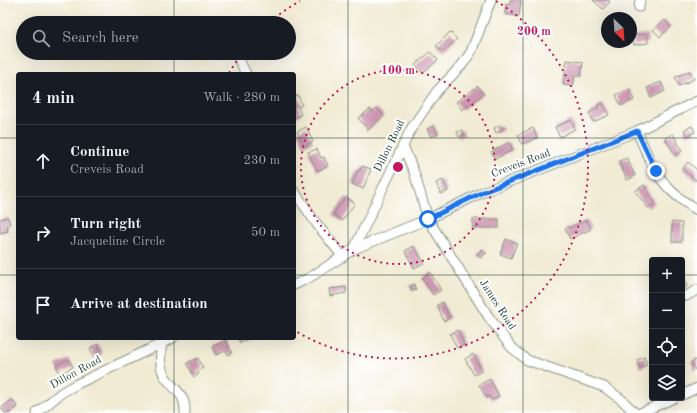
<!DOCTYPE html>
<html lang="en">
<head>
<meta charset="utf-8">
<style>
	:root { --surface:#171b24; --page:#20242c; --text:#f1f3f6; --muted:#9ea1a6; --line:#363941 }
	body { margin:0; font-family:"Old Standard TT",serif; background:var(--page); color:var(--text) }
	.controls { position:absolute; right:12px; bottom:12px; display:grid; overflow:hidden; border-radius:4px; box-shadow:0 4px 16px #0002 }
	.controls button { width:36px; height:36px; display:grid; place-items:center; padding:0; border:0; border-bottom:1px solid var(--line); background:var(--surface); color:var(--text); font:20px sans-serif }
	.compass { position:absolute; left:601px; top:12px; width:36px; height:36px; border-radius:50%; background:var(--surface); box-shadow:0 4px 16px #0002; rotate:155deg }
	.stop { position:absolute; width:12px; height:12px; margin:-9px; border:3px solid #1a73e8; border-radius:50%; background:#fff }
	.stop.end { background:#1a73e8; border-color:#fff; box-shadow:0 1px 4px #0008 }
	.list { margin:0; padding:0; list-style:none }
	h2 { display:flex; justify-content:space-between; align-items:center; height:52px; margin:0; padding:0 16px; font-size:17px }
	h2 small { font-size:13px; font-weight:400; color:var(--muted) }
	.list li { display:grid; grid-template-columns:26px 1fr auto; gap:12px; align-items:center; box-sizing:border-box; height:72px; padding:0 16px; border-top:1px solid var(--line) }
	.list b { display:block; font-size:15px; white-space:nowrap }
	.list p { margin:0; font-size:13px; white-space:nowrap; color:var(--muted) }
	.list em { font-size:13px; font-style:normal; color:var(--muted) }
	.icon { flex:none; width:22px; height:22px; fill:none; stroke:currentColor; stroke-width:2; stroke-linecap:round; stroke-linejoin:round }
	.map { position:relative; flex:none; width:697px; height:413px; overflow:hidden }
	.search { position:absolute; background:var(--surface); box-shadow:0 4px 16px #0002; left:16px; top:16px; width:280px; height:44px; display:flex; align-items:center; gap:10px; box-sizing:border-box; padding:0 14px; border-radius:22px; color:var(--muted); font-size:15px }
	.panel { position:absolute; background:var(--surface); box-shadow:0 4px 16px #0002; left:16px; top:72px; width:280px; height:268px; border-radius:4px }
	.map>svg:first-child { display:block }
	.building { fill:#cc95b1 }
	.lines { fill:none; stroke-linecap:round; stroke-linejoin:round }
	.minor-casing { stroke:#889484; stroke-width:11 }
	.minor { stroke:#fff; stroke-width:9 }
	.route { stroke:#1a73e8; stroke-width:5 }
	.grid { fill:none; stroke:#1f3d34; stroke-width:1; stroke-opacity:0.55 }
	.ring { fill:none; stroke:#c2185b; stroke-width:2; stroke-dasharray:2 4 }
	.labels { text-anchor:middle; dominant-baseline:central; stroke-width:4; stroke-linejoin:round; paint-order:stroke }
	.street-label { font-size:11px; fill:#1f3d34; stroke:#fff }
	.centre { fill:#c2185b; stroke:#fff; stroke-width:2 }
	.ring-label { font-size:12px; text-anchor:middle; font-weight:bold; fill:#c2185b; stroke:#fff; stroke-width:4; stroke-linejoin:round; paint-order:stroke }
</style>
</head>
<body>
<div class="map">
<svg width="697" height="413" viewBox="0 0 697 413">
	<rect width="100%" height="100%" fill="#fff"/>
	<filter id="ink" filterUnits="userSpaceOnUse"><feTurbulence type="fractalNoise" baseFrequency=".025" numOctaves="2"/><feDisplacementMap in="SourceGraphic" scale="8" xChannelSelector="R" yChannelSelector="G"/><feConvolveMatrix kernelMatrix="1 2 1 2 8 2 1 2 1" color-interpolation-filters="sRGB"/></filter>
	<filter id="wash" filterUnits="userSpaceOnUse"><feTurbulence type="fractalNoise" baseFrequency=".012" numOctaves="4" result="noise"/><feDisplacementMap in="SourceGraphic" scale="16" xChannelSelector="R" yChannelSelector="G"/><feGaussianBlur stdDeviation="0.9" result="paint"/><feColorMatrix in="noise" values="0 0 0 0 0 0 0 0 0 0 0 0 0 0 0 0 0 1.4 0 .05"/><feComposite in="paint" operator="in"/></filter>
	<g filter="url(#wash)">
		<rect width="100%" height="100%" fill="#f1ebd3"/>
		<g id="blocks">
			<!-- building -->
			<g class="building">
				<path d="M510 0H521L519 16 505 14 506 4 510 5Z"/>
				<path d="M593 0H608L610 2 603 9Z"/>
				<path d="M665 20 671 27 660 37 653 30Z"/>
				<path d="M450 32 457 39 443 52 436 46Z"/>
				<path d="M647 34 648 43 634 45 632 35Z"/>
				<path d="M430 52 438 60 423 73 415 65Z"/>
				<path d="M267 53H279L269 57Z"/>
				<path d="M567 60 583 62 581 76 575 75 573 86 563 85Z"/>
				<path d="M690 71 694 79 679 86 675 77Z"/>
				<path d="M661 82 665 91 651 98 647 88Z"/>
				<path d="M478 86 484 94 462 110 456 102Z"/>
				<path d="M629 89 634 100 621 106 616 95Z"/>
				<path d="M298 95 302 105 298 107 301 115 294 118V97Z"/>
				<path d="M603 103 609 115 593 122 589 113 598 108 597 106Z"/>
				<path d="M377 108 384 116 368 130 358 118 370 109 372 112Z"/>
				<path d="M571 120 575 129 560 137 555 127Z"/>
				<path d="M434 125 438 134 431 137 427 129Z"/>
				<path d="M500 125 503 130 496 133 494 128Z"/>
				<path d="M692 126 695 132 687 136 684 130Z"/>
				<path d="M306 127 313 142 304 146 297 132Z"/>
				<path d="M533 128 537 138 522 144 518 135Z"/>
				<path d="M462 130 465 135 459 137 457 132Z"/>
				<path d="M673 134 682 151 675 155 665 138Z"/>
				<path d="M509 142 513 150 495 159 491 152Z"/>
				<path d="M317 149 321 158 324 157 328 166 317 171 308 152Z"/>
				<path d="M627 158 635 176 627 180 619 161Z"/>
				<path d="M688 162 697 170V181L682 169Z"/>
				<path d="M362 166 371 169 363 189 352 184 358 170 360 171Z"/>
				<path d="M443 180 448 191 441 194 436 183Z"/>
				<path d="M644 185 655 203 648 208 635 191Z"/>
				<path d="M346 197 355 203 342 221 333 214Z"/>
				<path d="M8 217 10 225 7 226 8 231 0 233V219Z"/>
				<rect x="473" y="219" width="26" height="9"/>
				<path d="M587 220 591 229 570 239 565 229Z"/>
				<path d="M672 222 682 223V242H672Z"/>
				<path d="M506 239 517 243 511 258 500 254Z"/>
				<path d="M414 246 424 263 414 268 405 251Z"/>
				<path d="M482 249 486 253 481 258 477 254Z"/>
				<path d="M682 265 687 287 682 288Z"/>
				<path d="M430 272 441 290 433 295 422 278Z"/>
				<path d="M414 284 416 290 412 291 410 286Z"/>
				<path d="M346 287V293L330 296 329 289Z"/>
				<path d="M443 302 450 318 444 321 437 305Z"/>
				<path d="M458 330 464 345 457 348 450 334Z"/>
				<path d="M238 338H250L240 343Z"/>
				<path d="M226 340 232 353 228 355 226 351 216 355 212 347Z"/>
				<path d="M98 344 102 353 94 357 90 348Z"/>
				<path d="M473 354 482 371 474 375 465 359Z"/>
				<path d="M644 357 647 365 640 368 637 360Z"/>
				<path d="M198 358 203 368 197 371 199 374 194 377 187 363Z"/>
				<path d="M69 359 73 367 60 374 56 365Z"/>
				<path d="M697 359V370H695L691 362Z"/>
				<path d="M490 379 499 396 492 400 489 396 486 397 479 385Z"/>
				<path d="M12 400 18 407 10 413H5L1 408Z"/>
			</g>
		</g>
	</g>
	<g filter="url(#ink)">
		<use href="#blocks" fill-opacity="0" stroke="#889484" stroke-width="1"/>
		<g class="lines">
			<!-- minor casing -->
			<g class="minor-casing">
				<g id="minor">
					<path d="M639 7 640 0"/>
					<path d="M236 53 246 74"/>
					<path d="M637 131C653 169 660 188 697 210"/>
					<path d="M403 146 414 172 428 219 488 316 511 347 527 360 604 387 622 400 635 413"/>
					<path d="M294 191 316 223 343 257"/>
					<path d="M354 249 428 219 483 192 637 131 697 101"/>
					<path d="M294 285 309 278 354 249 411 129 437 91 462 65 471 52 491 0"/>
					<path d="M686 296 697 290"/>
					<path d="M162 343C160 354 159 365 164 375 173 390 186 392 185 413"/>
					<path d="M682 395 697 388"/>
					<path d="M37 413 61 393 75 385 173 338"/>
					<path d="M640 413 674 398"/>
				</g>
			</g>
			<!-- minor -->
			<use href="#minor" class="minor"/>
		</g>
	</g>
	<g class="lines" filter="url(#ink)">
		<!-- route -->
		<path class="route" d="M428 219 483 192 637 131 656 171"/>
	</g>
	<!-- grid -->
	<path class="grid" d="M174 0V23M348 0V413M523 0V413M174 53V74M0 138H18M294 138H697M0 275H18M294 275H652M682 275H697M174 338V413"/>
	<!-- distance rings -->
	<g class="ring">
		<circle cx="398" cy="167" r="97"/>
		<path d="M229 73A193 193 0 0 1 242 54M270 22A193 193 0 0 1 300 1M496 1A193 193 0 1 1 294 330"/>
	</g>
	<g class="labels">
		<!-- street labels -->
		<g class="street-label">
			<text transform="translate(390 146) rotate(-64)">Dillon Road</text>
			<text transform="translate(521 164) rotate(-21)">Creveis Road</text>
			<text transform="translate(497 305) rotate(57)">James Road</text>
			<text transform="translate(76 373) rotate(-29)">Dillon Road</text>
		</g>
	</g>
	<circle cx="398" cy="167" r="6" class="centre"/>
	<g class="ring-label">
		<text x="534" y="35">200 m</text>
		<text x="398" y="74">100 m</text>
	</g>
</svg>
<div class="controls">
<button>+</button>
<button>−</button>
<button><svg class="icon" aria-label="locate" viewBox="0 0 24 24"><circle cx="12" cy="12" r="6"/><path d="M12 2v4M12 18v4M2 12h4M18 12h4"/></svg></button>
<button><svg class="icon" aria-label="layers" viewBox="0 0 24 24"><path d="M12 4l9 5-9 5-9-5zM3 14l9 5 9-5"/></svg></button>
</div>
<svg class="compass" viewBox="-18 -18 36 36"><path d="M0-13l5 13h-10z" fill="#e53935"/><path d="M0 13l5-13h-10z" fill="#9ea1a6"/></svg>
<div class="stop" style="left:428px;top:219px"></div>
<div class="stop end" style="left:656px;top:171px"></div>
<div class="search"><svg class="icon" aria-label="search" viewBox="0 0 24 24"><circle cx="10" cy="10" r="6"/><path d="M15 15l6 6"/></svg>Search here</div>
<section class="panel">
<h2>4 min<small>Walk · 280 m</small></h2>
<ul class="list">
<li><svg class="icon" aria-label="ahead" viewBox="0 0 24 24"><path d="M12 20V5M6 11l6-6 6 6"/></svg><div><b>Continue</b><p>Creveis Road</p></div><em>230 m</em></li>
<li><svg class="icon" aria-label="right" viewBox="0 0 24 24"><path d="M7 20v-9h11M14 6l5 5-5 5"/></svg><div><b>Turn right</b><p>Jacqueline Circle</p></div><em>50 m</em></li>
<li><svg class="icon" aria-label="arrive" viewBox="0 0 24 24"><path d="M6 21V4h12l-3 4 3 4H6"/></svg><div><b>Arrive at destination</b></div></li>
</ul>
</section>
</div>
</body>
</html>
